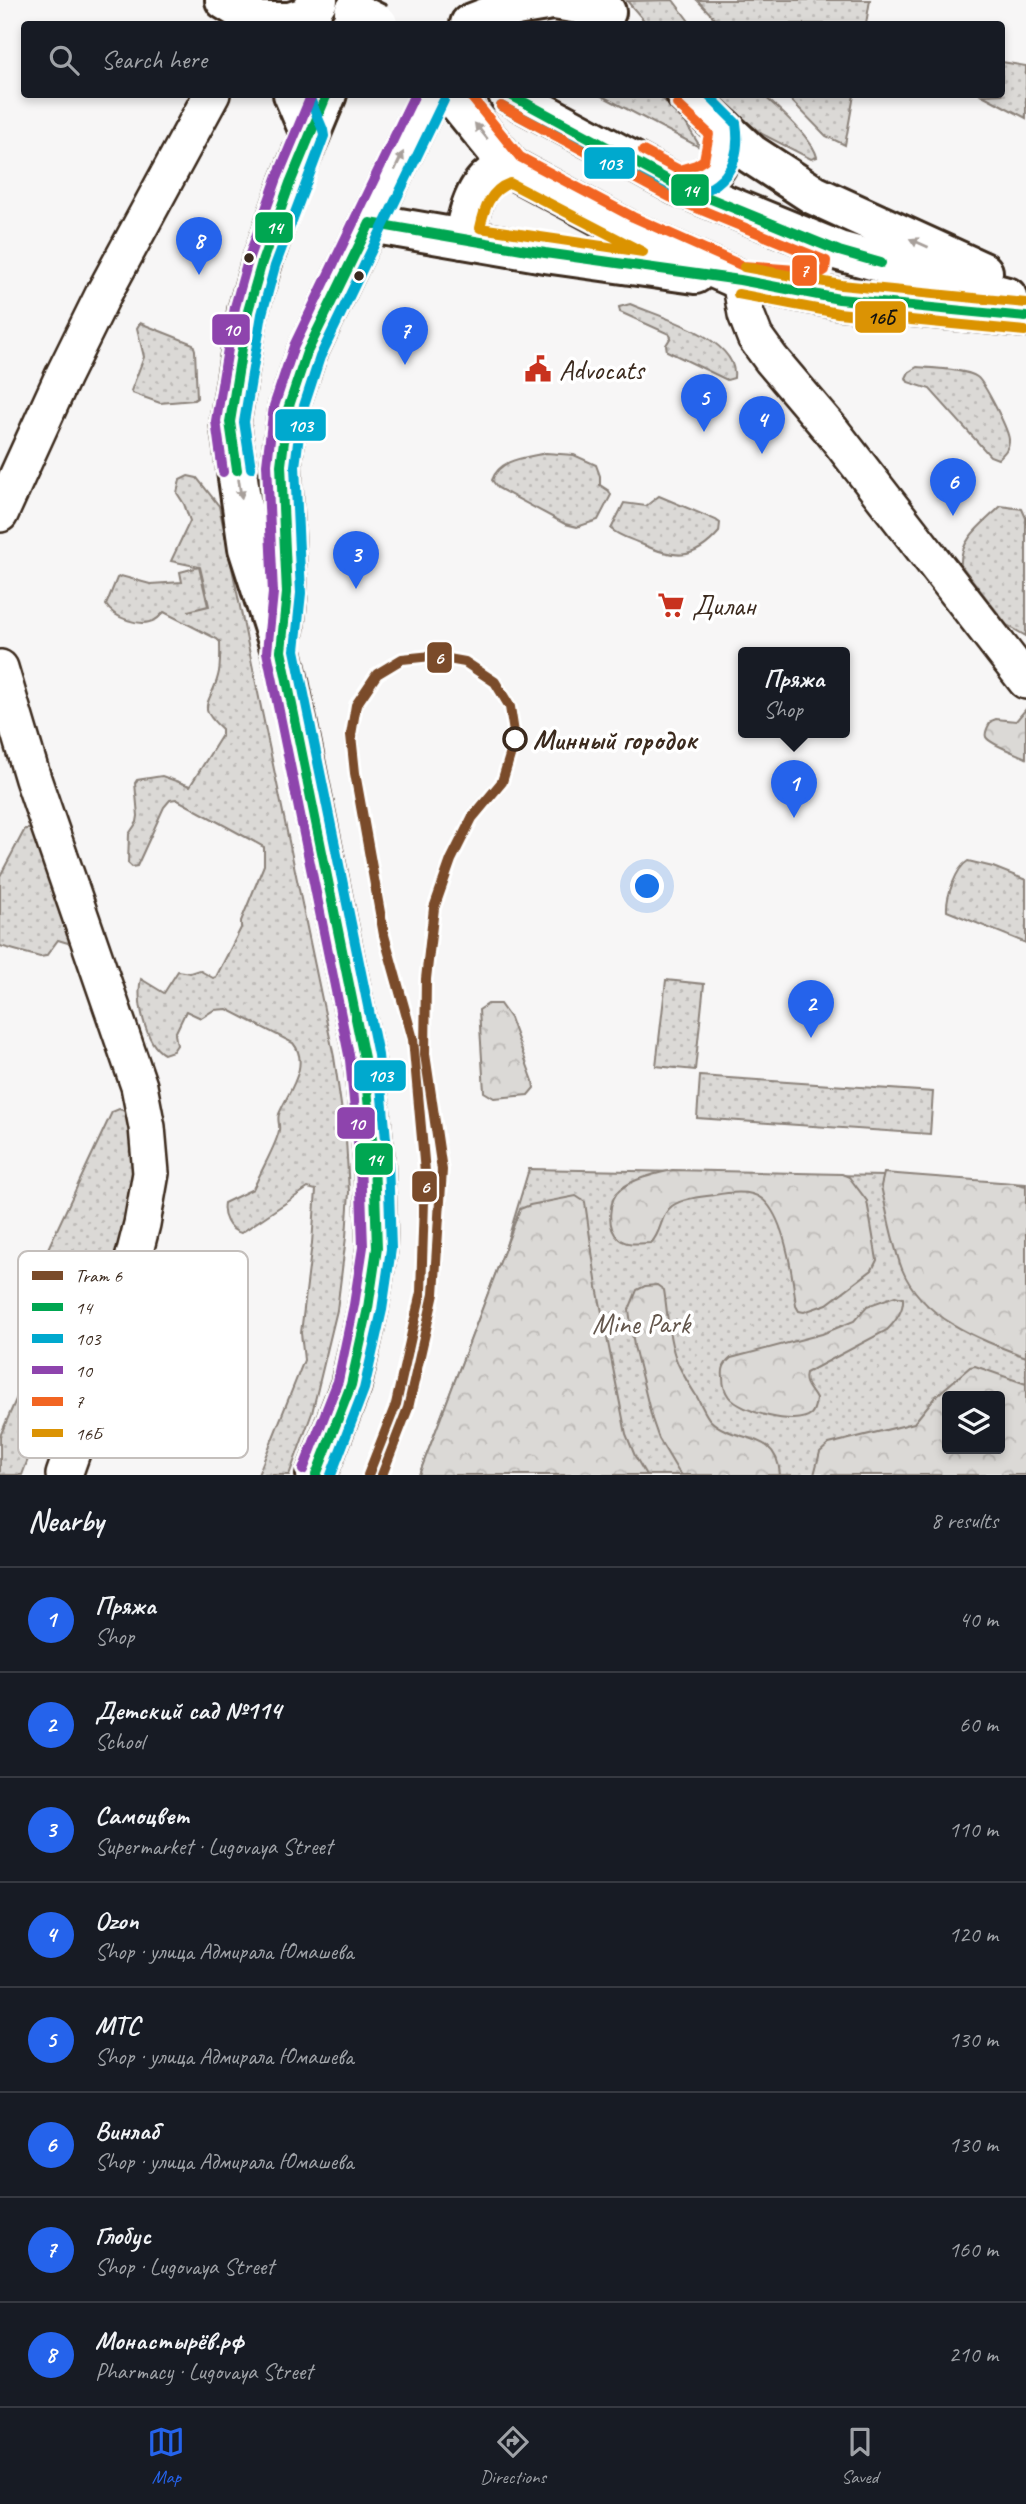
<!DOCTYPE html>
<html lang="en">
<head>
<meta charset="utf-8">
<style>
	:root { --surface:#171b24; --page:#242831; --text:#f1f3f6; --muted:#9ea1a6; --line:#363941; --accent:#2563eb }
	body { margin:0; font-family:Caveat,sans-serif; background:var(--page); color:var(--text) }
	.controls { position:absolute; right:21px; bottom:21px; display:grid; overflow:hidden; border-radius:7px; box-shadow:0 4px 10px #0003 }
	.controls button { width:63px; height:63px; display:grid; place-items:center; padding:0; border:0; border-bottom:2px solid var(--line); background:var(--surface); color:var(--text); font:35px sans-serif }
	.you { position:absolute; left:648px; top:887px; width:24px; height:24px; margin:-18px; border:5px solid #fff; border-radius:50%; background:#1a73e8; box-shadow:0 0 0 10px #1a73e833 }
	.badge { display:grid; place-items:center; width:46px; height:46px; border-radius:50%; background:var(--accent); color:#fff; font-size:23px; font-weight:700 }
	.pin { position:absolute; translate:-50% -58px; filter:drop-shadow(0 2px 4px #0008) }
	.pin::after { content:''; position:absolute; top:37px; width:24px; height:21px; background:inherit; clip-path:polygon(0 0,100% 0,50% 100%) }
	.popup { position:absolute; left:738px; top:647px; width:112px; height:91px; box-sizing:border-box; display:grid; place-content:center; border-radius:7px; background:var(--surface); filter:drop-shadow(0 2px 5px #0005); font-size:23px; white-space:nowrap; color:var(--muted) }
	.popup b { font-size:26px; color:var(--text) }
	.popup::after { content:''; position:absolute; left:50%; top:100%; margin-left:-14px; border:14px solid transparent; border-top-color:var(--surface) }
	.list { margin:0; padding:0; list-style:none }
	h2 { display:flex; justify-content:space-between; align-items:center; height:91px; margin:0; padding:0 28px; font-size:30px }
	h2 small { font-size:23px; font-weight:400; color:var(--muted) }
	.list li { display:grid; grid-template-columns:46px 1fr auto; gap:21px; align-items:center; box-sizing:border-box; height:105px; padding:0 28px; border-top:2px solid var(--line) }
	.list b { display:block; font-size:26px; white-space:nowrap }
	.list p { margin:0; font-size:23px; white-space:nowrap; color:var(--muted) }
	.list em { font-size:23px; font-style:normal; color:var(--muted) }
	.icon { flex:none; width:38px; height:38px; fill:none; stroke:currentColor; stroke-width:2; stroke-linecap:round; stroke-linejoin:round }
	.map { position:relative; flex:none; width:1026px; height:1475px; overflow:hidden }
	.search { position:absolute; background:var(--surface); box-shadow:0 4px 10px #0003; left:21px; right:21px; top:21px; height:77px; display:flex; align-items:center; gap:18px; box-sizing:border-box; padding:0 24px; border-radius:7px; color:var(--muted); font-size:26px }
	.sheet { height:931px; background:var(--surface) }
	nav { display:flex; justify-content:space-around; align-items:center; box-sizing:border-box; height:98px; border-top:2px solid var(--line); background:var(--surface); font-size:19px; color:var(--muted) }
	nav a { display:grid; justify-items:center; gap:4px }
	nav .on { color:var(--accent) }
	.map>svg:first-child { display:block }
	.grass { fill:url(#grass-dots); stroke:#8b827a; stroke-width:2; fill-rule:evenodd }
	.forest { fill:url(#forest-crowns); stroke:#8b827a; stroke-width:2; fill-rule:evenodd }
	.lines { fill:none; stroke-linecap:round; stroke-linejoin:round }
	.minor-casing { stroke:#3b2a1e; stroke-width:40 }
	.major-casing { stroke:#3b2a1e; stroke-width:44 }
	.minor { stroke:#fff; stroke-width:35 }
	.major { stroke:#fff; stroke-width:38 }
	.major-bridge-casing { stroke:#3b2a1e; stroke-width:44; stroke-linecap:butt }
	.major-bridge { stroke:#fff; stroke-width:38 }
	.bus-1-casing { stroke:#fff; stroke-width:16 }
	.bus-2-casing { stroke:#fff; stroke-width:16 }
	.bus-3-casing { stroke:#fff; stroke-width:16 }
	.bus-4-casing { stroke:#fff; stroke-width:16 }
	.bus-5-casing { stroke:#fff; stroke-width:16 }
	.bus-1 { stroke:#00a651; stroke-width:10 }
	.bus-2 { stroke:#00a9ce; stroke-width:10 }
	.bus-3 { stroke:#8e44ad; stroke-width:10 }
	.bus-4 { stroke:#f26522; stroke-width:10 }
	.bus-5 { stroke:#db9304; stroke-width:10 }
	.tram-1-casing { stroke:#fff; stroke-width:16 }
	.tram-1 { stroke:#7a4b2a; stroke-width:10 }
	.oneway { fill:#a79f9a }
	.bus-dot { fill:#3b2a1e; stroke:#fff; stroke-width:2.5 }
	.stop-dot { fill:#fff; stroke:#3b2a1e; stroke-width:3.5 }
	.labels { text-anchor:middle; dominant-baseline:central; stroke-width:7; stroke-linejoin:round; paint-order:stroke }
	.poi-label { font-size:28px; fill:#3b2a1e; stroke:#fff; text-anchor:start }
	.stop-label { font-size:28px; font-weight:bold; fill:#3b2a1e; stroke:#fff; text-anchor:start }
	.park-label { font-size:28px; fill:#63564c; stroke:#fff }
	.key { fill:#fff; stroke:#c4bfbc; stroke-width:2 }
	.key-label { font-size:19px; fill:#3b2a1e }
	.line-badge { stroke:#fff; stroke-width:2.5 }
	.badge-label { font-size:19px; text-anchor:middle; font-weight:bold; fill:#fff }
	.pale-badge-label { font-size:19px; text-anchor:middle; font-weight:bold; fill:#111 }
</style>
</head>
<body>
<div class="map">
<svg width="1026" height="1475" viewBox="0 0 1026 1475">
	<defs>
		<pattern id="grass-dots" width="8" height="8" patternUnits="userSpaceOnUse" patternTransform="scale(1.75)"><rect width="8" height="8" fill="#dbd9d6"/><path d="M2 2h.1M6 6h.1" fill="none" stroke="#bdbab7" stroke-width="1.8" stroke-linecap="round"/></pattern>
		<pattern id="forest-crowns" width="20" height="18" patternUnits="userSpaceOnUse" patternTransform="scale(1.75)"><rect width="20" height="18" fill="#dbd9d6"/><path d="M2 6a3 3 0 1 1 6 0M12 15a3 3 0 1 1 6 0" fill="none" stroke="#bdbab7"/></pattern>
	</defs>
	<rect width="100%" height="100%" fill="#f7f6f6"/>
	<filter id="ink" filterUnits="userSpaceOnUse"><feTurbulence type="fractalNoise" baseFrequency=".0143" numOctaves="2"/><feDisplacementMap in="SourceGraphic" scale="14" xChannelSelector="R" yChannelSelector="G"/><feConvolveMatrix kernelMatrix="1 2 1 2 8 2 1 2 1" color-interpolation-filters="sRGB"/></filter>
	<g filter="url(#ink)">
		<!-- grass -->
		<g class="grass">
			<path d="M673 0 691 24H647L627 1Z"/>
			<path d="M697 0H870L866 24H720Z"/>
			<path d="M1002 62 1026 66V118L982 95 1002 94Z"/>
			<path d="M600 95H659L685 122 701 148Z"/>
			<path d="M715 95H763C778 108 813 139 817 157L811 159 762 134Z"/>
			<path d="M786 95H854L845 145 826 136Z"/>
			<path d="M630 304C660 317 739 338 734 378L727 380 667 351 666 345 671 337 669 334 620 312 619 307Z"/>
			<path d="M140 323 193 344 195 350 197 398 194 400 160 403 132 393 131 391 144 357 137 328Z"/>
			<path d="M917 367C931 368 967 369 977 377 984 382 1010 432 1009 441 1009 449 1003 454 998 459L990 456 930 389 908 382 906 378 909 372Z"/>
			<path d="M546 453 574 455 596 465 600 476V485L609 491 611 495 598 520 577 527 565 524 498 488 492 480C500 458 526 458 546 453Z"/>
			<path d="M188 476 197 478 219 506 334 1057 346 1139 349 1192 346 1237 337 1310 312 1413 289 1475H258L304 1360 301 1333 312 1243 316 1190 308 1188 241 1233C228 1230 222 1215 224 1203L253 1189 257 1181C262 1169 278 1141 279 1130 280 1124 277 1120 279 1114 288 1092 311 1065 293 1043L227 1009 214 1010 201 1018 186 1011 175 1034 177 1045 173 1051 164 1054C145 1044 136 999 141 979L164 993 178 971 190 973 199 970 213 978 216 977 241 928V921L264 865V847L176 799 170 800 164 807 137 866 132 867 128 863 129 834 137 822 138 816 135 783 137 780 162 776 190 786 222 735V729C195 705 211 704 218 676 221 666 220 653 220 642L217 639 164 612C161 615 159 618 155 620 141 628 114 618 106 605L117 578 121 576 150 584 182 582 180 572 199 567 208 606 188 611 209 606 200 567 171 561 190 521 184 504 177 493 180 480Z"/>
			<path d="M659 496 716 520 720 523 719 532C693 562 674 558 641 544 631 539 619 536 611 529L624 503 646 506Z"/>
			<path d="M1001 506 1022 509 1026 518V636L1007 625 961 565C959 539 984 523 1001 506Z"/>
			<path d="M25 829H33L72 936 68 943 58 940 46 956 40 957 0 946V876Z"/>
			<path d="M968 861 993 867 1026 880V943L947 911C946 897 956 868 968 861Z"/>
			<path d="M666 980 704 984 695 1070 656 1066Z"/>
			<path d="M700 1076 933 1092 930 1134 697 1118Z"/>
			<path d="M119 1109 128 1112C131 1126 135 1141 135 1156 136 1180 130 1245 113 1261L103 1262 73 1252 101 1263 84 1308C98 1324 96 1344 91 1364L66 1358 22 1475H0V1436L56 1308 31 1296 30 1287 112 1112Z"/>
			<path d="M529 1169 884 1176 1026 1184V1475H419L505 1249ZM947 1396H1000V1449H947Z"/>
		</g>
		<!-- forest -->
		<g class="forest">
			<path d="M1026 709V758C1018 754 989 744 986 737 984 732 989 725 991 721L996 719 1016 721Z"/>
			<path d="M488 1004H500L510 1018 533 1081 534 1088 528 1095 494 1098 484 1092 479 1010Z"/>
			<path d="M672 1170 842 1174 849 1177 867 1201 877 1260 872 1270 827 1304 804 1312 799 1311 796 1306C793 1278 784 1201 752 1194 741 1191 726 1193 714 1195 701 1197 683 1198 672 1206 660 1215 662 1232 651 1243 642 1243 627 1246 619 1239 606 1228 608 1199 621 1189 635 1178 655 1174 672 1170Z"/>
			<path d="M884 1173 1013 1183 1026 1186V1357C981 1340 922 1319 902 1269 892 1243 887 1213 881 1186Z"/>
			<path d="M576 1196 585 1202 597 1287 626 1434 635 1456 646 1475H419L520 1209 530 1205Z"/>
			<path d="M657 1285 664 1290C668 1314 668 1341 678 1364 683 1375 690 1386 697 1397 701 1404 705 1414 710 1420 735 1445 777 1428 780 1475H682L678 1471 659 1439 652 1419 634 1346 629 1310 637 1290 645 1286Z"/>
			<path d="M895 1296 903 1298C904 1310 896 1321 887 1330L806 1373C803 1385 811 1389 816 1399 815 1405 815 1410 811 1414 796 1427 741 1412 729 1397 725 1392 723 1384 723 1377 722 1368 724 1364 731 1358L822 1334 854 1321 867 1306Z"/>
			<path d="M975 1366 1026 1384V1475H814L820 1452 829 1444 914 1423 935 1397 970 1367ZM947 1396H1000V1449H947Z"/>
		</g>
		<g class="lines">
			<!-- minor casing -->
			<g class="minor-casing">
				<g id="minor">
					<path d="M740 280 746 314 755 337 771 359 832 431 1026 681"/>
					<path d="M0 514 63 376 103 295 212 94"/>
					<path d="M0 668 33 779 139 1086 147 1127 151 1173 142 1224 115 1330 64 1475"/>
				</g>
			</g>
			<!-- major casing -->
			<g class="major-casing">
				<g id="major">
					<path d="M225 0 243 11 255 24"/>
					<path d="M554 0 579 4 606 12"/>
					<path d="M253 22H290L308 16 318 0"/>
					<path d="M470 24 516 6 552 0"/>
					<path d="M293 94 310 134"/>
					<path d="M451 94 511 168 627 230 740 280 839 299 1026 317"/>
					<path d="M508 94 677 185 839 251 1007 297"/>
					<path d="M686 94 751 154 814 195 983 272"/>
					<path d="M677 185C718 177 722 167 723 128"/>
					<path d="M370 223 545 253 695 274"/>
					<path d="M463 239C467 219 473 190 490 177 495 172 505 170 511 168"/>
					<path d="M283 632 287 593 281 465 288 409 307 352 431 94"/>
					<path d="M316 1475 351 1385 368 1308 377 1248 374 1160 364 1058 289 686 281 651 248 548 230 422 248 311 262 262 290 183 327 94"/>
				</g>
			</g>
			<!-- minor -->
			<use href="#minor" class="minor"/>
			<!-- major -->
			<use href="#major" class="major"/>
			<!-- major-bridge casing -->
			<g class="major-bridge-casing">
				<path id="major-bridge" d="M354 12 378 24"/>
			</g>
			<!-- major-bridge -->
			<use href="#major-bridge" class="major-bridge"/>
			<!-- bus-1 casing -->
			<g class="bus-1-casing">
				<g id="bus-1">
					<path d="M509 94 677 185 839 251 881 263"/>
					<path d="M237 470 230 422 248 311 262 262 290 183 327 94"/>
					<path d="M316 1475 351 1385 368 1308 377 1248 374 1160 364 1058 281 651 287 593 281 465 288 409 307 352 370 223 545 253 740 280 839 299 1026 317"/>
				</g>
			</g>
			<!-- bus-2 casing -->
			<g class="bus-2-casing">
				<g id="bus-2">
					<path d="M501 106 677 199C720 192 743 169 736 123L707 94"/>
					<path d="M251 468 244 422 262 314 275 266 324 136 323 130 308 94"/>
					<path d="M331 1475 364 1389 382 1310 391 1249 388 1160 378 1055 295 650 301 593 295 466 302 412 320 357 444 100"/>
				</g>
			</g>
			<!-- bus-3 casing -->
			<g class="bus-3-casing">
				<g id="bus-3">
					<path d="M223 472 216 421 235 307 249 257 277 178 312 94"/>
					<path d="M303 1470 338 1381 354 1305 363 1247 360 1161 350 1060 267 652 273 593 267 464 274 406 294 346 415 94"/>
				</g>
			</g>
			<!-- bus-4 casing -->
			<g class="bus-4-casing">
				<g id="bus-4">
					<path d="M469 94 520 157 633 217 743 266 822 272 825 270 826 261 670 197 501 106"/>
					<path d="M643 151 679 170 696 165 704 160 709 134 677 104"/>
				</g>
			</g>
			<!-- bus-5 casing -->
			<g class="bus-5-casing">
				<g id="bus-5">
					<path d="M510 183 643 252 480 228C484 209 490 190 510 183Z"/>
					<path d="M744 267 841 285 1026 303"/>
					<path d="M738 294 838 313 1025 331"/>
				</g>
			</g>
			<!-- bus-1 -->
			<use href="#bus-1" class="bus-1"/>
			<!-- bus-2 -->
			<use href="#bus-2" class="bus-2"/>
			<!-- bus-3 -->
			<use href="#bus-3" class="bus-3"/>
			<!-- bus-4 -->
			<use href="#bus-4" class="bus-4"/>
			<!-- bus-5 -->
			<use href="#bus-5" class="bus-5"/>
			<!-- tram-1 casing -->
			<g class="tram-1-casing">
				<path id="tram-1" d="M368 1475 396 1404 421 1292 425 1172 413 1039 384 935 355 773 351 735 356 705 377 674 402 659 432 656 465 662 495 682 510 707 515 739 502 782 472 818 451 860 434 908 426 979 425 1054 442 1170 434 1294 408 1408 382 1475"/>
			</g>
			<!-- tram-1 -->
			<use href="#tram-1" class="tram-1"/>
		</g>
		<!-- one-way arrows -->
		<defs><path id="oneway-solid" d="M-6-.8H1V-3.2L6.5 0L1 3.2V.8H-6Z" transform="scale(1.75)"/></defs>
		<g class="oneway">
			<use href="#oneway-solid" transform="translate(481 131) rotate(-129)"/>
			<use href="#oneway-solid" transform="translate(399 161) rotate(-65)"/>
			<use href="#oneway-solid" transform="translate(919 243) rotate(-156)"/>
			<use href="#oneway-solid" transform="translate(240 489) rotate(82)"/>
		</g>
	</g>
	<!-- icons -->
	<defs>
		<g id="civic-bare" transform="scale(2.1)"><path d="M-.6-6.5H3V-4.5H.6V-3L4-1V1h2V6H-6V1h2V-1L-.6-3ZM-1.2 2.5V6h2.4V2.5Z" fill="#c8321e" stroke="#fff" stroke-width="2.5" paint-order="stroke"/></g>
		<g id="supermarket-bare" transform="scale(2.1)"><path d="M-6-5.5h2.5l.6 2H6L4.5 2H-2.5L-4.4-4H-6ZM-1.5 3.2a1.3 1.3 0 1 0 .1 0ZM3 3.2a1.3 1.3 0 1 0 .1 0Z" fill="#c8321e" stroke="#fff" stroke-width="2.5" paint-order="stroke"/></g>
	</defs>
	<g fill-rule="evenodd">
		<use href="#civic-bare" x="538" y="369"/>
		<use href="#supermarket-bare" x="671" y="605"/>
	</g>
	<!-- markers -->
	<g class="bus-dot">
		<circle cx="249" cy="258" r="6"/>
		<circle cx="359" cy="276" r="6"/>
	</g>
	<circle class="stop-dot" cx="515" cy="739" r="11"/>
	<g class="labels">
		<!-- poi labels -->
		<g class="poi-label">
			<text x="559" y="369">Advocats</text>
			<text x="692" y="605">Дилан</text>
		</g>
		<!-- stop labels -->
		<g class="stop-label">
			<text x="533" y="739">Минный городок</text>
		</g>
		<!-- park labels -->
		<g class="park-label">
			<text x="641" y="1323">Mine Park</text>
		</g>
	</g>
	<!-- legend -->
	<rect x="18" y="1251" width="230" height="207" rx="10" class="key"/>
	<rect x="32" y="1271" width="31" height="9" fill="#7a4b2a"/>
	<rect x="32" y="1303" width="31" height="8" fill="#00a651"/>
	<rect x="32" y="1334" width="31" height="9" fill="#00a9ce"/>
	<rect x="32" y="1366" width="31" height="8" fill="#8e44ad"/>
	<rect x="32" y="1397" width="31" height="9" fill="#f26522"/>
	<rect x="32" y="1429" width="31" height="8" fill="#db9304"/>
	<g class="key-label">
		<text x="75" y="1282">Tram 6</text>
		<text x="75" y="1314">14</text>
		<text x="75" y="1345">103</text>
		<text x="75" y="1377">10</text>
		<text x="75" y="1408">7</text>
		<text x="75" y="1440">16Б</text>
	</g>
	<g class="line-badge">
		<rect x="583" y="146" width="53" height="34" rx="7" fill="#00a9ce"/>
		<rect x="670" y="173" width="40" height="34" rx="7" fill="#00a651"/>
		<rect x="254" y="211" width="40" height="33" rx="7" fill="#00a651"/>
		<rect x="791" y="254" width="27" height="33" rx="7" fill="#f26522"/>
		<rect x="854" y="300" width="53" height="34" rx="7" fill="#db9304"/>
		<rect x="211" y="313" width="40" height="33" rx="7" fill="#8e44ad"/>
		<rect x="274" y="408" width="53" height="34" rx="7" fill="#00a9ce"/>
		<rect x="426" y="641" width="27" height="33" rx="7" fill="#7a4b2a"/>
		<rect x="353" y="1059" width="54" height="33" rx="7" fill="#00a9ce"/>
		<rect x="336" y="1106" width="40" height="34" rx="7" fill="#8e44ad"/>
		<rect x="354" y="1142" width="40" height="34" rx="7" fill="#00a651"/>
		<rect x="411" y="1170" width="27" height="33" rx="7" fill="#7a4b2a"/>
	</g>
	<g class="badge-label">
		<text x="609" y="170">103</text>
		<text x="690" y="197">14</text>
		<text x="274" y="234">14</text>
		<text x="804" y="277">7</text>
		<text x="231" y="336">10</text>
		<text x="300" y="432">103</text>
		<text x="439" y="664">6</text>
		<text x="380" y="1082">103</text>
		<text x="356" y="1130">10</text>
		<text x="374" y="1166">14</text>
		<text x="425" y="1193">6</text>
	</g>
	<g class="pale-badge-label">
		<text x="881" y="324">16Б</text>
	</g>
</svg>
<div class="controls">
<button><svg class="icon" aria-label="layers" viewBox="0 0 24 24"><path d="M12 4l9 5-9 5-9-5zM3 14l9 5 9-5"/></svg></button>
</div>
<div class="you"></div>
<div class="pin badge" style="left:794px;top:818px">1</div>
<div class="popup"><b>Пряжа</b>Shop</div>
<div class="pin badge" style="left:811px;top:1038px">2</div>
<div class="pin badge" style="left:356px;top:589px">3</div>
<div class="pin badge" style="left:762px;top:454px">4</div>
<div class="pin badge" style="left:704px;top:432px">5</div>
<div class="pin badge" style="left:953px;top:516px">6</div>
<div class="pin badge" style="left:405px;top:365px">7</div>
<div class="pin badge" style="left:199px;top:275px">8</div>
<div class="search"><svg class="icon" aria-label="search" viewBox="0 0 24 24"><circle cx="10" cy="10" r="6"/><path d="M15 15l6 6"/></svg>Search here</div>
</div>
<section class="sheet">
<h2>Nearby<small>8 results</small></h2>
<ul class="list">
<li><span class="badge">1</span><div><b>Пряжа</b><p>Shop</p></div><em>40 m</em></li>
<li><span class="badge">2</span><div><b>Детский сад №114</b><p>School</p></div><em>60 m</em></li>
<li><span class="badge">3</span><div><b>Самоцвет</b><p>Supermarket · Lugovaya Street</p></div><em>110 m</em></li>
<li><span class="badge">4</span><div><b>Ozon</b><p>Shop · улица Адмирала Юмашева</p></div><em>120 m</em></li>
<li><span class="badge">5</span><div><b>МТС</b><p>Shop · улица Адмирала Юмашева</p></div><em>130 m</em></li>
<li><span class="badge">6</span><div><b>Винлаб</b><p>Shop · улица Адмирала Юмашева</p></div><em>130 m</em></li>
<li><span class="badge">7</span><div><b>Глобус</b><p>Shop · Lugovaya Street</p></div><em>160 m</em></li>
<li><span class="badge">8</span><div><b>Монастырёв.рф</b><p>Pharmacy · Lugovaya Street</p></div><em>210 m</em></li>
</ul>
</section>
<nav>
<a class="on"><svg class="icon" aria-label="map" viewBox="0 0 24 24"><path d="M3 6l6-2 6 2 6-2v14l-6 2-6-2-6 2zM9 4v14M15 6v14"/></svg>Map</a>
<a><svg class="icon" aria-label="directions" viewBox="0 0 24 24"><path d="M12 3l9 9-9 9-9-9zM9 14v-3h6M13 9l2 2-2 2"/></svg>Directions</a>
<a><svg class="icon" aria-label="saved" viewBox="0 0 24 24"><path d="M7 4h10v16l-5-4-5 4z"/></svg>Saved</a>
</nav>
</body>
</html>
